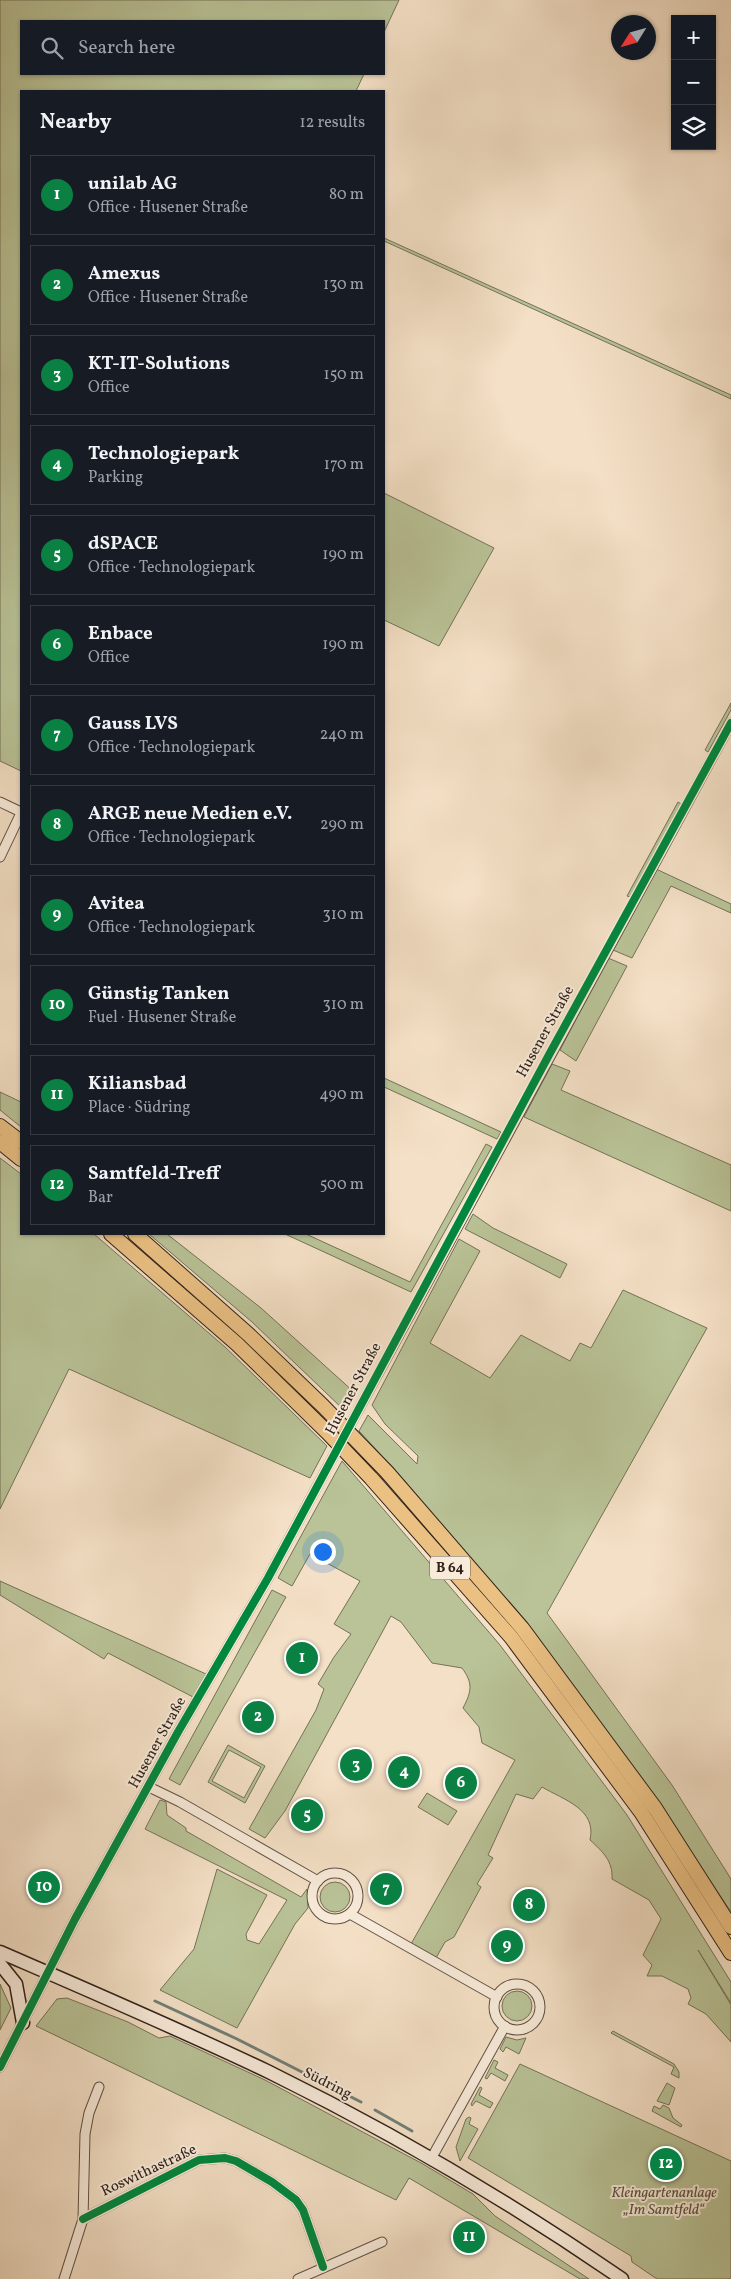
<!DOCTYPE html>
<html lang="en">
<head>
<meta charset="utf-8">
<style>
	:root { --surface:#171b24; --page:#20242c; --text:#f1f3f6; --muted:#9ea1a6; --line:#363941; --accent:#0b8043 }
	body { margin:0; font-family:Vollkorn,serif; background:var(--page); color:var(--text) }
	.controls { position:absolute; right:15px; top:15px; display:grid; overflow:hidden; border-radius:0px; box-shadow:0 1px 4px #0004 }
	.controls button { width:45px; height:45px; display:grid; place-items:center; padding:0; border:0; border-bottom:1px solid var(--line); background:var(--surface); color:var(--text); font:25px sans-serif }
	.compass { position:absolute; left:611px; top:15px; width:45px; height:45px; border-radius:50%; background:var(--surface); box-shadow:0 1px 4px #0004; rotate:233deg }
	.you { position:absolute; left:322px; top:1551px; width:18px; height:18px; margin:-12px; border:4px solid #fff; border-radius:50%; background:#1a73e8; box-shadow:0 0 0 8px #1a73e833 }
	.badge { display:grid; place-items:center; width:32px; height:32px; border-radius:50%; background:var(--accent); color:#fff; font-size:16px; font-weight:700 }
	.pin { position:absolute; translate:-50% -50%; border:2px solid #fff; box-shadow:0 1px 5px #0006 }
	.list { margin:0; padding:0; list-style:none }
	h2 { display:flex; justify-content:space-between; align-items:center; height:65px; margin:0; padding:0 20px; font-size:21px }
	h2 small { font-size:16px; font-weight:400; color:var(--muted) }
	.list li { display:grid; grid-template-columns:32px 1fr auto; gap:15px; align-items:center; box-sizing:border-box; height:80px; margin:0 10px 10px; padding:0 10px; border:1px solid var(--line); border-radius:0px }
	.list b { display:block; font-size:19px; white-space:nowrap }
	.list p { margin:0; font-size:16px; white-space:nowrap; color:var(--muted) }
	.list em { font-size:16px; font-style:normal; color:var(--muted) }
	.icon { flex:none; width:28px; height:28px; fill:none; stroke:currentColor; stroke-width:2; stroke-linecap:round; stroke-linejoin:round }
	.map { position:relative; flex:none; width:731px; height:2279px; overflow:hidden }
	.search { position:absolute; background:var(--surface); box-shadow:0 1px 4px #0004; left:20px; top:20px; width:365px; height:55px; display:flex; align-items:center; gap:12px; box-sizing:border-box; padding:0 18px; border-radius:0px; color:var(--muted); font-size:19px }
	.panel { position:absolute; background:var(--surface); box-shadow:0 1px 4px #0004; left:20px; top:90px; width:365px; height:1145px; border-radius:0px }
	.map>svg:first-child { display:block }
	.green { fill:#b9c397; stroke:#747258; fill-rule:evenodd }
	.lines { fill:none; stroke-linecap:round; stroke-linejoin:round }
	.stream { stroke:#707f78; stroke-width:3 }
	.minor-casing { stroke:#605145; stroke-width:11 }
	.secondary-casing { stroke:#2f211a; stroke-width:15 }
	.trunk-casing { stroke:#2f211a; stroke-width:16 }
	.minor { stroke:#f8ebda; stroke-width:9 }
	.secondary { stroke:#f8ebda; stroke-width:12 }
	.trunk { stroke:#eac083; stroke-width:14 }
	.minor-bridge-casing { stroke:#605145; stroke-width:11; stroke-linecap:butt }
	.minor-bridge { stroke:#f8ebda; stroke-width:9 }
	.cycleway-casing { stroke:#f8ebda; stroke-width:11 }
	.cycleway { stroke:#00873e; stroke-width:8 }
	.labels { text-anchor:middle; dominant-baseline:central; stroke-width:4; stroke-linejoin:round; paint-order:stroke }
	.shield { fill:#f8ebda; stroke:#6b5e54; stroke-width:1 }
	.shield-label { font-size:14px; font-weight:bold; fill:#2f211a }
	.street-label { font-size:15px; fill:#2f211a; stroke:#f8ebda }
	.park-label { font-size:15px; font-style:italic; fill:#585240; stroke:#f8ebda }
</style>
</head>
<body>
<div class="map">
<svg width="731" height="2279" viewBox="0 0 731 2279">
	<rect width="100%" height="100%" fill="#f4e0c6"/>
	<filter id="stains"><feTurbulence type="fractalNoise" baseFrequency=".004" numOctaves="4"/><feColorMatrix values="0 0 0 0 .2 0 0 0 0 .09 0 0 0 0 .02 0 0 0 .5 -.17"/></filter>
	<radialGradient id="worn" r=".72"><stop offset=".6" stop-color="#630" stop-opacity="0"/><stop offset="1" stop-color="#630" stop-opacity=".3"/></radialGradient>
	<!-- green -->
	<g class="green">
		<path d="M0 0H399L384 32V21H21V74H364L356 91H21V771L0 761Z"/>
		<path d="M384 238 731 395V399L384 241Z"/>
		<path d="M384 493 494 548 439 646 384 620Z"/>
		<path d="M731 703V710L708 752 705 750Z"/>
		<path d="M678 802 681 804 630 897 627 896Z"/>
		<path d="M656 869 731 904V913L671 886 632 958 613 950Z"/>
		<path d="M608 958 627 966 576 1061 560 1050Z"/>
		<path d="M552 1064 570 1071 561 1090 731 1165V1211L524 1117Z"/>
		<path d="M384 1078 501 1132 497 1139 384 1087Z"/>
		<path d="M0 1092 21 1102V1127L0 1110Z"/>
		<path d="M486 1144 492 1147 411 1292 285 1234H306L410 1282Z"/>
		<path d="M0 1158 21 1174V1234H94L225 1347 327 1446 310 1478 69 1369 0 1509Z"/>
		<path d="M473 1214 493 1228 567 1264 560 1278 465 1229Z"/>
		<path d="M149 1234H167L261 1308 355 1393 345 1411 252 1322Z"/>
		<path d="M459 1239 480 1251 430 1343 490 1378 521 1335 570 1361 580 1343 591 1348 623 1290 707 1328 547 1613 672 1785 731 1879V1912L660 1805 532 1630 394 1469 359 1431 368 1415 417 1464 418 1456 385 1424 372 1405Z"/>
		<path d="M342 1461 500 1645 627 1815 731 1982V2003L698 1950 731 2005V2042L706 2014 688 2004 691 1998 688 1989 662 1976H647L652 1965 643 1955 661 1919 649 1900 612 1879C613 1861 603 1852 590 1840 597 1809 564 1800 542 1787L533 1799 516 1794 488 1855 493 1858 477 1884 481 1887 454 1937 445 1942 436 1958 411 1944 515 1760 482 1743 479 1727 463 1708C472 1691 473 1683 462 1668L432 1663 401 1622 391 1616 285 1811 265 1838 249 1829 316 1710 324 1689 318 1684 334 1657 351 1634 334 1624 360 1581 310 1554 292 1586 278 1578Z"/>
		<path d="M0 1581 206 1674 193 1697 108 1653 104 1659 0 1595Z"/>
		<path d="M272 1590 286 1597 180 1785 169 1779Z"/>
		<path d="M228 1745 265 1766 245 1803 208 1782ZM229 1750 261 1767 244 1798 212 1781Z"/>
		<path d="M427 1793 457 1811 448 1825 418 1807Z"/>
		<path d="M160 1800 166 1802 167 1815 186 1828V1831L301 1897 307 1889 308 1908 295 1924 237 2028 160 1990 194 1949 217 1869 267 1895 246 1934 247 1940 259 1944 287 1900 145 1829Z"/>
		<circle cx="335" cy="1897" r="15"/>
		<path d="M0 1984 11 2008 0 2030Z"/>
		<circle cx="517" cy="2006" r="15"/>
		<path d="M67 1998 128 2022 159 2038 170 2036 265 2080 423 2164 473 2194 495 2216 589 2279H580L409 2178 396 2200 36 2026 57 1999Z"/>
		<path d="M613 2031 674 2064 679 2072V2078L671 2074 674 2067 611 2033Z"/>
		<path d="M506 2037 517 2040 526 2038 519 2054 506 2047 503 2052 500 2049Z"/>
		<path d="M494 2060 498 2062 495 2068 508 2075 505 2081 491 2073 487 2079 485 2078Z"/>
		<path d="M520 2064 731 2161V2279H657L632 2262 631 2256 468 2158Z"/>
		<path d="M667 2083 675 2088 669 2105 657 2101Z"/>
		<path d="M480 2087 482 2088 479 2095 493 2103 490 2108 476 2101 472 2106 471 2104Z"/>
		<path d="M663 2105 669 2108 673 2118 682 2125 681 2127 652 2111 654 2106 660 2109Z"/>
		<path d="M469 2117 471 2118 469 2124 478 2129 460 2161 456 2147 466 2119Z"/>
	</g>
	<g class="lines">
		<!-- stream -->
		<g class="stream">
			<path d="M155 2001 237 2039 361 2102"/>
			<path d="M375 2110 412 2131"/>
		</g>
		<!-- minor casing -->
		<g class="minor-casing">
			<g id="minor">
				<path d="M0 802 21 812"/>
				<path d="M0 857 21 813"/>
				<path d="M360 1407 731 723"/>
				<path d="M149 1787 180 1802 318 1881"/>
				<circle cx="335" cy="1896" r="23"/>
				<path d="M350 1914 497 1997"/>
				<circle cx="517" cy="2007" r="23"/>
				<path d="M0 2067 75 1919 178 1732 268 1578 327 1468"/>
				<path d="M431 2159 505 2026"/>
				<path d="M83 2219 199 2160 225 2158 236 2161 272 2182 296 2200 303 2210 323 2267"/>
				<path d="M64 2279 83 2219 85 2134 89 2113 99 2087"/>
				<path d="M298 2279 382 2242"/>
			</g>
		</g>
		<!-- secondary casing -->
		<g class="secondary-casing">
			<g id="secondary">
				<path d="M0 1952C90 1991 181 2030 269 2072 391 2132 510 2202 622 2279"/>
				<path d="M0 1964 16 1984 23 2023"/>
			</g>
		</g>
		<!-- trunk casing -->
		<g class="trunk-casing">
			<g id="trunk">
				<path d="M0 1126 21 1142"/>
				<path d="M0 1142 21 1159"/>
				<path d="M111 1234 237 1344 327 1432 371 1478 511 1637 641 1812 731 1953"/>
				<path d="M135 1234 248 1334 323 1406 387 1472 522 1628 655 1808 731 1927"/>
			</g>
		</g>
		<!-- minor -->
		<use href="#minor" class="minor"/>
		<!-- secondary -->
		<use href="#secondary" class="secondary"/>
		<!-- trunk -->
		<use href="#trunk" class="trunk"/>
		<!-- minor-bridge casing -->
		<g class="minor-bridge-casing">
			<path id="minor-bridge" d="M327 1468 360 1407"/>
		</g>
		<!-- minor-bridge -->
		<use href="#minor-bridge" class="minor-bridge"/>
		<!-- cycleway casing -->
		<g class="cycleway-casing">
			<g id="cycleway">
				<path d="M0 2067 75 1919 178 1732 268 1578 550 1053 731 723"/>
				<path d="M83 2219 199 2160 225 2158 236 2161 272 2182 296 2200 303 2210 323 2267"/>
			</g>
		</g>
		<!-- cycleway -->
		<use href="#cycleway" class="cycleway"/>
	</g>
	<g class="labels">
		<!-- shield labels -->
		<rect class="shield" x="430" y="1556.5" width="40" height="23" rx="4"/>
		<g class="shield-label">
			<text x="450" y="1568">B 64</text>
		</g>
		<!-- street labels -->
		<g class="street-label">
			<text transform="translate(546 1032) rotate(-61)">Husener Straße</text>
			<text transform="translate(354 1389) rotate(-62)">Husener Straße</text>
			<text transform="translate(158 1743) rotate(-61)">Husener Straße</text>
			<text transform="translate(327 2084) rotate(27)">Südring</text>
			<text transform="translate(149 2171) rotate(-25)">Roswithastraße</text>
		</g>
		<!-- park labels -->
		<g class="park-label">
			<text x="664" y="2193">Kleingartenanlage<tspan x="664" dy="17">„Im Samtfeld“</tspan></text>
		</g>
	</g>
	<rect width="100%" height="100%" filter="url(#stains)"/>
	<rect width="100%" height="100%" fill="url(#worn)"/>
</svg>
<div class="controls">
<button>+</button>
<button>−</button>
<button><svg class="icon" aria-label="layers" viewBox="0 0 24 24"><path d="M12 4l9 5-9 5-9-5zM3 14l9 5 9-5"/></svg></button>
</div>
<svg class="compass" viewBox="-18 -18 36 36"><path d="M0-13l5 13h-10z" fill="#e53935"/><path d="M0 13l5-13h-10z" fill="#9ea1a6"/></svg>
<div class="you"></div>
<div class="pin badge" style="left:302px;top:1658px">1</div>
<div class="pin badge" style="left:258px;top:1717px">2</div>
<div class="pin badge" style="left:356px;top:1765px">3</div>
<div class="pin badge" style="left:404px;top:1772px">4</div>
<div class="pin badge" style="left:307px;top:1815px">5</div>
<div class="pin badge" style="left:461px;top:1783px">6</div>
<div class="pin badge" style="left:386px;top:1889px">7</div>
<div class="pin badge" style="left:529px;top:1905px">8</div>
<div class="pin badge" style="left:507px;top:1946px">9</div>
<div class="pin badge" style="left:44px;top:1887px">10</div>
<div class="pin badge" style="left:469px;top:2237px">11</div>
<div class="pin badge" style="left:666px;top:2164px">12</div>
<div class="search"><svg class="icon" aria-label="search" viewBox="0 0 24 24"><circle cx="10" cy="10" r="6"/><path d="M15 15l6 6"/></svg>Search here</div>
<section class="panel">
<h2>Nearby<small>12 results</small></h2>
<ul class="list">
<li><span class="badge">1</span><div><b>unilab AG</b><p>Office · Husener Straße</p></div><em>80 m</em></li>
<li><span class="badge">2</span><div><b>Amexus</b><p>Office · Husener Straße</p></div><em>130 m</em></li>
<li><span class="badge">3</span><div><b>KT-IT-Solutions</b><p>Office</p></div><em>150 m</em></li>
<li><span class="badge">4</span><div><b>Technologiepark</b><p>Parking</p></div><em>170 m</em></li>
<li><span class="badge">5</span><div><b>dSPACE</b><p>Office · Technologiepark</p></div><em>190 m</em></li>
<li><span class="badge">6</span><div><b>Enbace</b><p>Office</p></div><em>190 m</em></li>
<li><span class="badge">7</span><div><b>Gauss LVS</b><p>Office · Technologiepark</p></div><em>240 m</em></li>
<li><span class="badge">8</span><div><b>ARGE neue Medien e.V.</b><p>Office · Technologiepark</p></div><em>290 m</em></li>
<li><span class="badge">9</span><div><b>Avitea</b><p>Office · Technologiepark</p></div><em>310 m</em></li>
<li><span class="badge">10</span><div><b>Günstig Tanken</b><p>Fuel · Husener Straße</p></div><em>310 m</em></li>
<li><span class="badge">11</span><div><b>Kiliansbad</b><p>Place · Südring</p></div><em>490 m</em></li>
<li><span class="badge">12</span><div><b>Samtfeld-Treff</b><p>Bar</p></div><em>500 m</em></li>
</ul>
</section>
</div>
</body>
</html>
